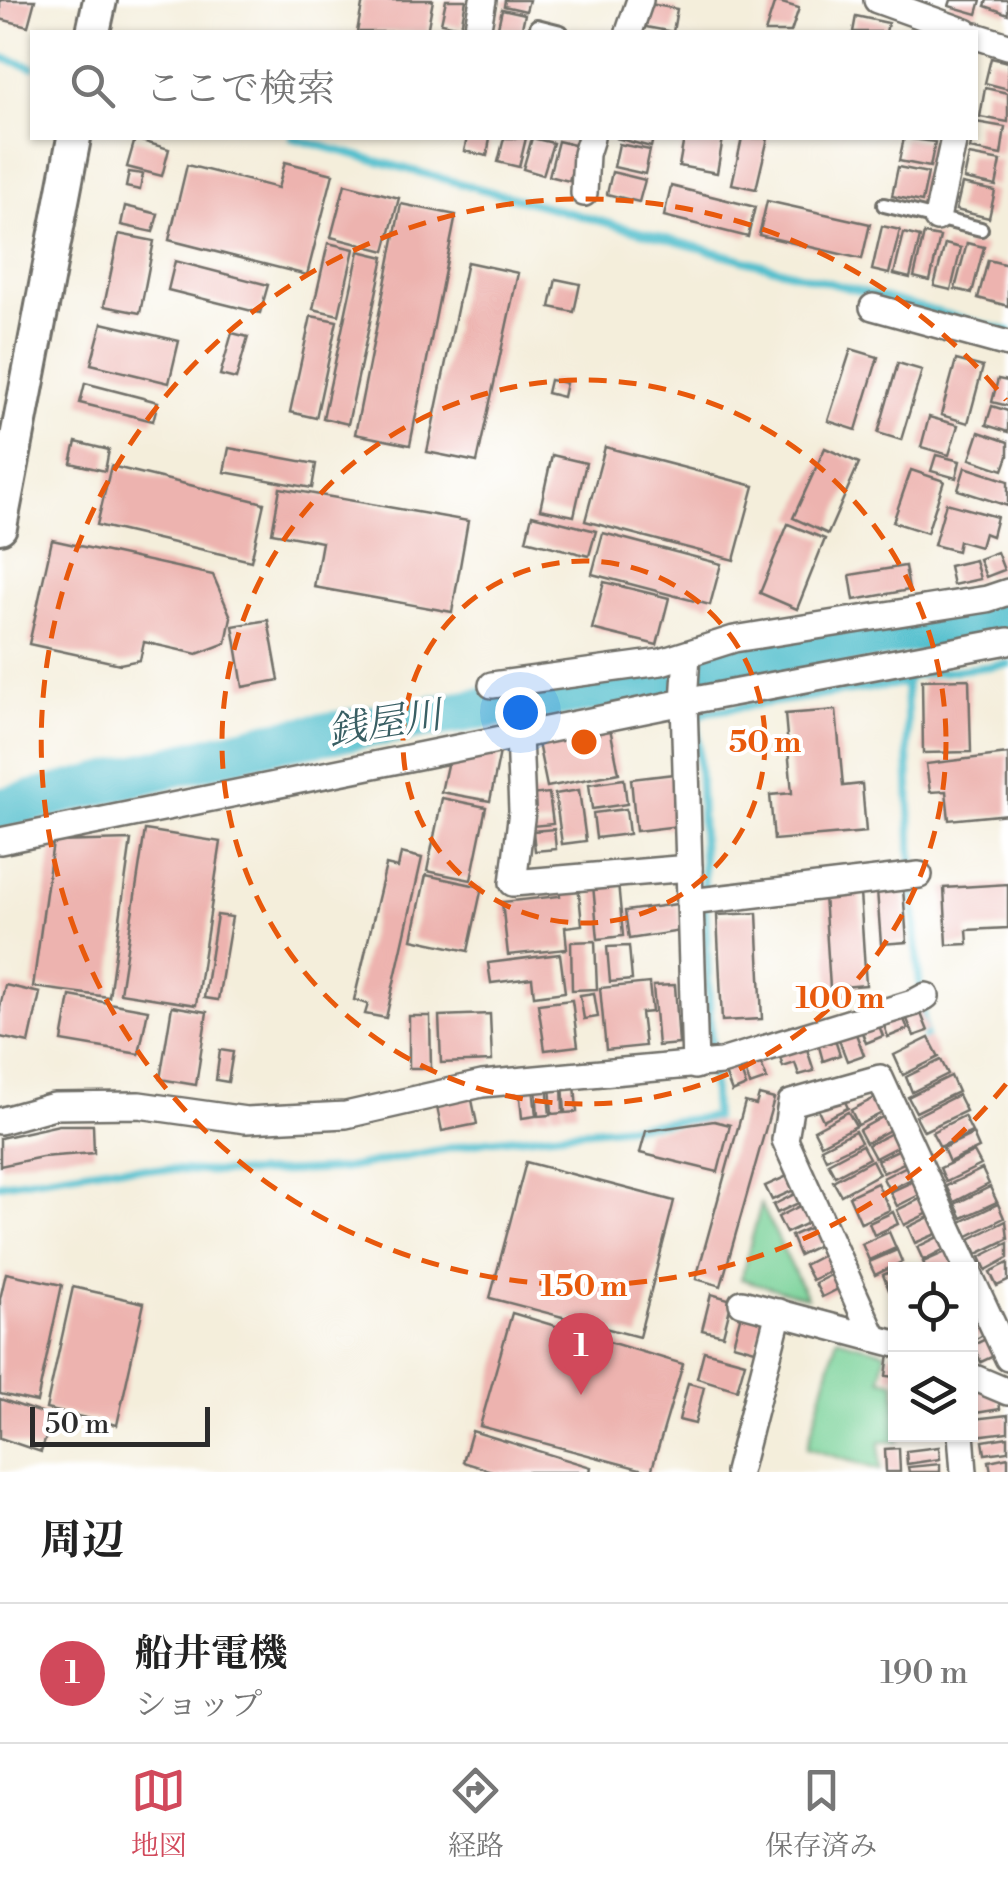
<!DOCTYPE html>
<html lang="ja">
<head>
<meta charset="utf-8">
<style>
	:root { --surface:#fff; --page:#f2f2f2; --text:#222; --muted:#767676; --line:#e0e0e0; --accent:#d1495b }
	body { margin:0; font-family:"Libre Bodoni","Noto Serif JP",serif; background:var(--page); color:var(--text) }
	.controls { position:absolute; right:30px; bottom:30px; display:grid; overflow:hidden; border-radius:0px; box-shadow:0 2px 8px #0004 }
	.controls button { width:90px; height:90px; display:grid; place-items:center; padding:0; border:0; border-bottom:2px solid var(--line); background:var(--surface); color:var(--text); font:50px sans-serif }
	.scale { position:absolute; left:30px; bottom:25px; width:180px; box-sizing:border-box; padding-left:10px; border:5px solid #2b2b2b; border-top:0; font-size:28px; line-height:35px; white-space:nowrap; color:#2b2b2b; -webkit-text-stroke:8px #fff; paint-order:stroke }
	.you { position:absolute; left:520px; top:712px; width:35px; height:35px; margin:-25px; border:8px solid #fff; border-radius:50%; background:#1a73e8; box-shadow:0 0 0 15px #1a73e833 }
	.badge { display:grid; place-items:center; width:65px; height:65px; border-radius:50%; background:var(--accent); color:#fff; font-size:32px; font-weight:700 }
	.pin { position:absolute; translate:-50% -82px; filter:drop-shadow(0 2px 5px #0008) }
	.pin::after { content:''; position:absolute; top:52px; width:35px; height:30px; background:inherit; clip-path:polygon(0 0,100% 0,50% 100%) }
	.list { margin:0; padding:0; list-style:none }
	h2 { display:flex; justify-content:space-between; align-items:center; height:130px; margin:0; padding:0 40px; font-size:42px }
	h2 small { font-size:32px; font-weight:400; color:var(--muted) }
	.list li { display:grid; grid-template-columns:65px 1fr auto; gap:30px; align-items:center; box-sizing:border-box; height:140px; padding:0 40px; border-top:2px solid var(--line) }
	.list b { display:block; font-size:38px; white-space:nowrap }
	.list p { margin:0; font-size:32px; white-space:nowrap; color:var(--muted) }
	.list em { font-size:32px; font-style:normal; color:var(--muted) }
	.icon { flex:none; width:55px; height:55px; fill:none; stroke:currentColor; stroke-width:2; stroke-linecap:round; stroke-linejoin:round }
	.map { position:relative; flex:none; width:1008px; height:1472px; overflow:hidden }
	.search { position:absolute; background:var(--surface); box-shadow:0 2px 8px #0004; left:30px; right:30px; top:30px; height:110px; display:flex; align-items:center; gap:25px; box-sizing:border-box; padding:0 35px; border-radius:0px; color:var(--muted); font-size:38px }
	.sheet { height:270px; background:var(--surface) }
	nav { display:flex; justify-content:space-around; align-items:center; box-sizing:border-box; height:140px; border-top:2px solid var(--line); background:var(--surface); font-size:28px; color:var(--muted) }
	nav a { display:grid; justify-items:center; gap:5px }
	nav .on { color:var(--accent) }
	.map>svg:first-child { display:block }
	.green { fill:#79d299; stroke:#527e62; stroke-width:2.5 }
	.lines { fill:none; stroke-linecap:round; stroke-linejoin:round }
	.stream { stroke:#53bfcd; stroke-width:8 }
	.river { stroke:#53bfcd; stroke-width:42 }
	.building { fill:#edb3af }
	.service-casing { stroke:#716f69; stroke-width:18 }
	.minor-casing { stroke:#716f69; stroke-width:30 }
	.tertiary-casing { stroke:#716f69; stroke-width:38 }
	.service { stroke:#fff; stroke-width:12 }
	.minor { stroke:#fff; stroke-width:25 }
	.tertiary { stroke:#fff; stroke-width:32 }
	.ring { fill:none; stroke:#e8590c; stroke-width:5; stroke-dasharray:18 12 }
	.labels { text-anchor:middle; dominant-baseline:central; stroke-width:8; stroke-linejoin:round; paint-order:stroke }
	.water-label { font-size:38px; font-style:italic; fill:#395f64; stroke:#fff }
	.centre { fill:#e8590c; stroke:#fff; stroke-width:5 }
	.ring-label { font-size:30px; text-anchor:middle; font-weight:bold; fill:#e8590c; stroke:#fff; stroke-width:8; stroke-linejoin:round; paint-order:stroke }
</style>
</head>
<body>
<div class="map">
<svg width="1008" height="1472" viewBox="0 0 1008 1472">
	<rect width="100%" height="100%" fill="#fff"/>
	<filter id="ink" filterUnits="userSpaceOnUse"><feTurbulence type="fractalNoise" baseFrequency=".01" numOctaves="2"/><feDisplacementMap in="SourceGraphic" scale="20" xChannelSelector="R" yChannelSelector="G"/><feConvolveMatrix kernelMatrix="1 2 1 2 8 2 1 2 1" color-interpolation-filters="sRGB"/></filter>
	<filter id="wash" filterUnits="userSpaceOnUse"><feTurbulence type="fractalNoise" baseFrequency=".0048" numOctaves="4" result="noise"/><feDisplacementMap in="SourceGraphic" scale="40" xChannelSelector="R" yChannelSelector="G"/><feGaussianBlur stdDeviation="2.25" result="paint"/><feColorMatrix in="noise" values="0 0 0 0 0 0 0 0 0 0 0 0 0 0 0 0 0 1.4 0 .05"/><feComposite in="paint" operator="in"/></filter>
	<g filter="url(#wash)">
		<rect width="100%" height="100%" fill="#f4eedb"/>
		<!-- green -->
		<g class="green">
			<path d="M761 1204 807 1298 741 1279Z"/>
			<path d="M837 1338 885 1352 881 1379 895 1382 898 1442H880V1470L807 1448Z"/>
		</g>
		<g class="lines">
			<!-- stream -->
			<g class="stream">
				<path d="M0 57 32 67"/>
				<path d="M292 138 1008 331"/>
				<path d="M906 683C910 803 911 924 926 1044"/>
				<path d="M0 1184 110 1167 247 1173 342 1169 486 1141 714 1117 697 717 706 712 906 683 910 676 1008 664"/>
			</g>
			<!-- river -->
			<path class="river" d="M0 809 272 742 714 672 732 658 827 647 1008 615"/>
		</g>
		<g id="blocks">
			<!-- building -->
			<g class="building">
				<path d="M0 0H35L28 26 0 19Z"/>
				<path d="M363 0H433L427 32H357Z"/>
				<path d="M446 0H466L461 27 441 23Z"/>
				<path d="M505 0H529L526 11 504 6Z"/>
				<path d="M951 0H981L977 14 949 6Z"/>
				<path d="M987 0H1008V14L985 6Z"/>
				<path d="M775 1 799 8 791 32H765Z"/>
				<path d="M650 4 677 9 673 32 646 27Z"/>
				<path d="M502 9 525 14 521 32 498 27Z"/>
				<path d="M856 16 888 23 886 32H853Z"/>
				<path d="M991 58 1008 62V89L985 83Z"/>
				<path d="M985 88 1008 93V122L980 117Z"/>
				<path d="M976 122 1005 127 1001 155 970 149 972 138H976Z"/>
				<path d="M467 138H490L487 156 464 151Z"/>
				<path d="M504 138H526L519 167 498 162Z"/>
				<path d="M532 138 553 143 543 175 523 169Z"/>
				<path d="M616 138H653L651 147Z"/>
				<path d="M684 138H723L717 173 679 166Z"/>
				<path d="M742 138H768L756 189 732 184Z"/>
				<path d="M904 138 935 142 930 167 899 161Z"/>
				<path d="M135 139 169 149 162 176 127 167Z"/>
				<path d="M558 141 578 146 569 181 549 176Z"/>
				<path d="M619 144 650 150 645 174 614 167Z"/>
				<path d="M969 155 1001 161 996 186 964 179Z"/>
				<path d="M285 162 333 174 307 275 169 240 187 165 278 188Z"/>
				<path d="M898 167 928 173 922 202 892 196Z"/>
				<path d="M129 172 143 174 140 190 126 187Z"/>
				<path d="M612 172 645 180 639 202 607 194Z"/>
				<path d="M345 184 399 198 385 251 331 237Z"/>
				<path d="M962 184 995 191 989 218 956 210Z"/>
				<path d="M671 186 755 207 748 237 664 216Z"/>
				<path d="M767 201 870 224 862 259 759 235Z"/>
				<path d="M401 204 456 215 410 445 355 434Z"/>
				<path d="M125 206 158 214 153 232 121 225Z"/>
				<path d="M882 226 900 230 889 274 872 270Z"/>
				<path d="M904 233 920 237 910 278 894 274Z"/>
				<path d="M119 234 154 241 140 313 104 306Z"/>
				<path d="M924 234 940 237 930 281 914 277Z"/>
				<path d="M328 243 354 249 339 315 313 309Z"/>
				<path d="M967 243 984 247 972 293 955 289Z"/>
				<path d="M945 244 961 248 951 290 934 286Z"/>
				<path d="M359 251 384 257 348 424 323 418Z"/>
				<path d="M988 260 1008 265V306L978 298Z"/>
				<path d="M175 261 268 285 260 313 168 290Z"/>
				<path d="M467 262 518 273 477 462 427 452Z"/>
				<path d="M556 279 580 284 574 312 550 307Z"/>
				<path d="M311 316 337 321 316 418 290 412Z"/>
				<path d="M102 323 179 341 169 383 91 364Z"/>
				<path d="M232 333 248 337 236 379 220 375Z"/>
				<path d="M851 349 878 357 856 430 828 421Z"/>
				<path d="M956 360 983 367 968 423 941 415Z"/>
				<path d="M898 363 922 370 901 440 878 433Z"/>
				<path d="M998 379 1008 381V406L992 402Z"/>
				<path d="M550 380 566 383 563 397 547 393Z"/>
				<path d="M85 383 158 402 153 421 80 403Z"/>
				<path d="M992 406 1008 411V432L986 425Z"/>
				<path d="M929 417 958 425 949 455 921 447Z"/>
				<path d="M979 432 1008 442V456L1003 470 970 459Z"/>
				<path d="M76 442 109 450 105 471 71 463Z"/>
				<path d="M605 447 754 486 734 560 585 521Z"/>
				<path d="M229 448 316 464 312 488 224 472Z"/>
				<path d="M825 448 859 463 828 534 793 518Z"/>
				<path d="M552 455 586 463 574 516 540 509Z"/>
				<path d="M936 455 960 461 956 478 931 471Z"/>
				<path d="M111 466 264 503 251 561 97 525Z"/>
				<path d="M965 467 1008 481V506L958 490Z"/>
				<path d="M911 470 944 481 927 533 893 522Z"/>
				<path d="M280 488 468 521 452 612 314 587 322 542 272 533Z"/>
				<path d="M946 503 997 517 992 536 984 533 980 547 959 541 957 551 934 545Z"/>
				<path d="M532 515 596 531 589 556 526 540Z"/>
				<path d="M788 524 825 539 797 609 760 593Z"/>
				<path d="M603 533 721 564 710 605 592 574Z"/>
				<path d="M52 540 213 575 231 617 226 643 197 654 144 642 140 660 120 664 29 644Z"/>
				<path d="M997 552 1004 570 986 577 979 559Z"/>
				<path d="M975 560 980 579 953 585 949 566Z"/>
				<path d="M905 566 909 590 854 600 850 575Z"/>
				<path d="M604 582 669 598 657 645 592 629Z"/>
				<path d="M268 620 279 680 243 687 233 626Z"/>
				<path d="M969 679 971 752 923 753 922 680Z"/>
				<path d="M836 710 843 786 862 784 866 832 774 840 770 795 792 793 785 714Z"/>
				<path d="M609 723 619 773 547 787 537 738Z"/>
				<path d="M500 752 490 801 441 792 449 756Z"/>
				<path d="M1008 754V814L949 820 946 791 930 792 926 764Z"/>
				<path d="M674 774 679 826 636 831 631 779Z"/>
				<path d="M624 779 627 804 592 809 589 784Z"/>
				<path d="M579 790 586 841 562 844 555 794Z"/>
				<path d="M549 793 553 824 532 826 529 795Z"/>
				<path d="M442 798 486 807 471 880 427 871Z"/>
				<path d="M626 809 629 834 596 838 593 813Z"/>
				<path d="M554 829 556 849 535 851 533 831Z"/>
				<path d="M145 830 221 842 196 1005 120 993Z"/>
				<path d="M131 840 109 997 33 987 53 842Z"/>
				<path d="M401 853 422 858 386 1018 365 1014 368 1004 354 1000 386 865 398 868Z"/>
				<path d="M426 875 482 887 468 951 412 939Z"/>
				<path d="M618 882 623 936 598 939 593 885Z"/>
				<path d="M578 883 582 925 565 927 567 949 508 955 502 902 560 896 559 885Z"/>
				<path d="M1008 884V928L967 930 968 944 947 945 944 888Z"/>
				<path d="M903 888 907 942 881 944 877 890Z"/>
				<path d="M860 893 866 985 830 988 824 895Z"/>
				<path d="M677 904 681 931 629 939 625 911Z"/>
				<path d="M757 913 762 1019 722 1021 717 915Z"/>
				<path d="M217 915 232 917 218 1000 204 998Z"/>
				<path d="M595 941 597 989 572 990 571 942Z"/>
				<path d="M629 946 632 980 610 982 607 947Z"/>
				<path d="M560 954 565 992 534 996 532 978 491 983 488 963Z"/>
				<path d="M649 983 652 1012 641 1013 645 1046 606 1050 600 988Z"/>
				<path d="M5 985 40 993 29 1043 0 1037V1007Z"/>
				<path d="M675 985 679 1044 658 1046 653 986Z"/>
				<path d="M594 993 598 1017 584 1019 580 995Z"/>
				<path d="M70 996 148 1010 139 1054 62 1041Z"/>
				<path d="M572 1000 578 1046 545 1050 538 1004Z"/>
				<path d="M172 1006 207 1012 196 1085 160 1079Z"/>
				<path d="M918 1006 928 1031 914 1036 904 1012Z"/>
				<path d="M901 1012 908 1029 888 1037 882 1020Z"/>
				<path d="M490 1014 492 1061 441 1063 439 1016Z"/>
				<path d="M409 1016H430L431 1068H409Z"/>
				<path d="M876 1018 883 1036 866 1043 859 1025Z"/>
				<path d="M853 1026 864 1055 847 1061 836 1032Z"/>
				<path d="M833 1034 840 1055 823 1061 817 1039Z"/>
				<path d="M929 1038 939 1057 903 1075 894 1055Z"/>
				<path d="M805 1043 814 1071 799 1075 795 1063 783 1067 778 1052Z"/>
				<path d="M220 1050 233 1052 228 1082 216 1080Z"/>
				<path d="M758 1055 767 1079 750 1085 742 1061Z"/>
				<path d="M941 1060 948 1074 912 1092 906 1077Z"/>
				<path d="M738 1063 746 1086 732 1092 723 1068Z"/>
				<path d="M951 1076 958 1092 916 1112 908 1097Z"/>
				<path d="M575 1083 577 1112 565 1113 563 1084Z"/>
				<path d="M562 1084 563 1113 552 1114 550 1085Z"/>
				<path d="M547 1085 550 1115 538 1116 536 1087Z"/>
				<path d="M533 1086 536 1116 522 1118 519 1088Z"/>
				<path d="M841 1093 848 1108 823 1120 816 1105Z"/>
				<path d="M471 1095 477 1124 442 1131 436 1102Z"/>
				<path d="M759 1095 774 1099 721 1286 696 1279 745 1102 756 1105Z"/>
				<path d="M958 1095 966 1111 924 1131 916 1116Z"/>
				<path d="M879 1096 886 1111 858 1125 851 1110Z"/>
				<path d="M848 1112 856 1126 821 1144 814 1130Z"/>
				<path d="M888 1114 895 1127 866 1143 859 1130Z"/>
				<path d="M964 1116 972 1132 940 1147 932 1132Z"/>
				<path d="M714 1121 730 1125 718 1172 640 1153 646 1131Z"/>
				<path d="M59 1125H93L94 1153 42 1157 0 1166V1138Z"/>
				<path d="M855 1131 861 1142 826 1159 821 1148Z"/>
				<path d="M896 1131 902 1144 875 1158 868 1145Z"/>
				<path d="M973 1134 979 1148 949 1162 943 1148Z"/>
				<path d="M862 1145 869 1158 835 1176 828 1163Z"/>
				<path d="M902 1148 908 1161 883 1173 877 1160Z"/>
				<path d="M974 1152 981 1165 946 1182 940 1168Z"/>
				<path d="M872 1160 879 1174 841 1195 833 1181Z"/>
				<path d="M526 1162 674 1201 639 1337 490 1298Z"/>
				<path d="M911 1164 917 1176 889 1190 883 1178Z"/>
				<path d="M982 1169 989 1184 954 1202 946 1186Z"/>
				<path d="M794 1173 801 1187 772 1200 765 1186Z"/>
				<path d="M918 1179 925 1192 897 1206 890 1192Z"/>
				<path d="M877 1183 890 1210 861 1223 849 1196Z"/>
				<path d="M990 1187 997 1202 962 1218 955 1204Z"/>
				<path d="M801 1191 805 1200 777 1213 773 1205Z"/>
				<path d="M926 1196 933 1211 904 1225 897 1210Z"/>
				<path d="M808 1202 816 1219 786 1233 778 1217Z"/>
				<path d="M998 1204 1004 1218 968 1236 961 1222Z"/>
				<path d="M893 1212 898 1224 874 1235 869 1223Z"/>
				<path d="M935 1214 943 1231 915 1243 908 1227Z"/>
				<path d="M1006 1221 1008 1239 977 1254 970 1239Z"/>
				<path d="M818 1224 826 1242 799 1255 791 1236Z"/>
				<path d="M889 1232 896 1248 869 1260 862 1244Z"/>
				<path d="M944 1234 950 1246 923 1260 917 1247Z"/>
				<path d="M1008 1243V1258L986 1270 980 1257Z"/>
				<path d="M897 1250 902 1262 875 1275 869 1262Z"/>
				<path d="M950 1250 956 1263 942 1270H927L923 1262Z"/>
				<path d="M829 1252 837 1268 812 1280 804 1265Z"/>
				<path d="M1008 1263V1281L997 1286 990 1272Z"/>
				<path d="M896 1269V1287L889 1290 883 1275Z"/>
				<path d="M837 1272 844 1286 822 1297 815 1283Z"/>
				<path d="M6 1273 62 1285 37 1402 0 1394V1299Z"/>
				<path d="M73 1287 144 1303 117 1425 46 1409Z"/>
				<path d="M711 1294 732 1300 723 1335 702 1330Z"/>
				<path d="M742 1310 765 1316 755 1350 733 1344Z"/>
				<path d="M512 1313 683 1364 651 1472 480 1426Z"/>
				<path d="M982 1318 989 1332 970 1342V1324Z"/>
				<path d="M990 1337 998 1354 981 1362 973 1345Z"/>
				<path d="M704 1351 745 1362 737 1390 697 1378Z"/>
				<path d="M889 1353 896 1354V1377L886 1376Z"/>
				<path d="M688 1383 704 1387 695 1424 679 1420Z"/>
				<path d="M972 1386 998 1393 1000 1409 976 1413Z"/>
				<path d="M0 1399 53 1417 41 1452 0 1438Z"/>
				<path d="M1008 1415V1432L975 1436 973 1419Z"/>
				<path d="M472 1431 591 1467 590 1472H495L463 1462Z"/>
				<path d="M1008 1437V1451L985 1454 983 1441Z"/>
				<path d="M939 1447 940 1459 907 1464 906 1451Z"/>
				<path d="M899 1448 900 1472H886L885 1449Z"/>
				<path d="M1008 1457V1472H991L989 1461Z"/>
				<path d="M940 1464V1472H909L908 1467Z"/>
			</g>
		</g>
	</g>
	<g filter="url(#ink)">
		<use href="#blocks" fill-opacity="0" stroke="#716f69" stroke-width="2.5"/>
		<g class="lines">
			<!-- service casing -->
			<g class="service-casing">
				<g id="service">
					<path d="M537 26 561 32"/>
					<path d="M884 205 981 229"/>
				</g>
			</g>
			<!-- minor casing -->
			<g class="minor-casing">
				<g id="minor">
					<path d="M877 0 966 32"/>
					<path d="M477 32 483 0"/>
					<path d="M629 32 640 0"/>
					<path d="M976 36 1008 46"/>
					<path d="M584 193 586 154 591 138"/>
					<path d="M937 218 954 138"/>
					<path d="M873 307 1008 344"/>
					<path d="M687 655 684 702 695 1066"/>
					<path d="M492 685 661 662 734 639 987 599 1008 592"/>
					<path d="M519 735 522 811 513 883 689 868"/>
					<path d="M0 841 684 702 1008 641"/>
					<path d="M690 902 919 875"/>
					<path d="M0 1121 54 1106 139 1105 246 1120 346 1115 482 1084 721 1062 913 1003 926 996"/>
					<path d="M970 1276 1008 1358"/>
					<path d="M742 1303 896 1344"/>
					<path d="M874 1338 785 1140 791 1103 880 1078 968 1270"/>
					<path d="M970 1376 1008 1392"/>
					<path d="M961 1434 964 1472"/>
					<path d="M738 1472 779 1312"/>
				</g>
			</g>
			<!-- tertiary casing -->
			<g class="tertiary-casing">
				<g id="tertiary">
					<path d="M93 32 100 0"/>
					<path d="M0 527 74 138"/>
				</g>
			</g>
			<!-- service -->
			<use href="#service" class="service"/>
			<!-- minor -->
			<use href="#minor" class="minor"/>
			<!-- tertiary -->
			<use href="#tertiary" class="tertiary"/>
		</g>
	</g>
	<!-- distance rings -->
	<g class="ring">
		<circle cx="584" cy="742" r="181"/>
		<circle cx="584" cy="742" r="362"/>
		<path d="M1006 1084A543 543 0 1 1 1006 400"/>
	</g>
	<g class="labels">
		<!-- water labels -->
		<g class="water-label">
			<text transform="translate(385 724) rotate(-9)">銭屋川</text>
		</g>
	</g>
	<circle cx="584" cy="742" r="15" class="centre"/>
	<g class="ring-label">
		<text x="765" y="752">50 m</text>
		<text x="840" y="1008">100 m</text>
		<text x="584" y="1296">150 m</text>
	</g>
</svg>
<div class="controls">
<button><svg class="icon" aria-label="locate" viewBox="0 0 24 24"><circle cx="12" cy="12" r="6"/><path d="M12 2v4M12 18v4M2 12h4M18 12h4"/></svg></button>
<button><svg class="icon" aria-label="layers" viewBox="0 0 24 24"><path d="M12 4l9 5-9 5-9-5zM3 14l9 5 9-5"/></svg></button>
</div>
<div class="scale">50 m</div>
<div class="you"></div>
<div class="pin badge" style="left:581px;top:1395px">1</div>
<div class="search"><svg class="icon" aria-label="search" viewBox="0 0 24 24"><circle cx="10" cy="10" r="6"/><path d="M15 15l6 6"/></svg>ここで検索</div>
</div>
<section class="sheet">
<h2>周辺<small></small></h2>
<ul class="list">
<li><span class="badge">1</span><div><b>船井電機</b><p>ショップ</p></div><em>190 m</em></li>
</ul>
</section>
<nav>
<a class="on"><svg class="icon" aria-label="map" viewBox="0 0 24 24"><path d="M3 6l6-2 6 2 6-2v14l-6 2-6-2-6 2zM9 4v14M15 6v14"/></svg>地図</a>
<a><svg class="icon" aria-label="directions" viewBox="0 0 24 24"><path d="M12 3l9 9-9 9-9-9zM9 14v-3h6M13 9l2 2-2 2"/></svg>経路</a>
<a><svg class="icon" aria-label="saved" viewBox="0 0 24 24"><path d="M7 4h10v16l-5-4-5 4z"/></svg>保存済み</a>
</nav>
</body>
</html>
